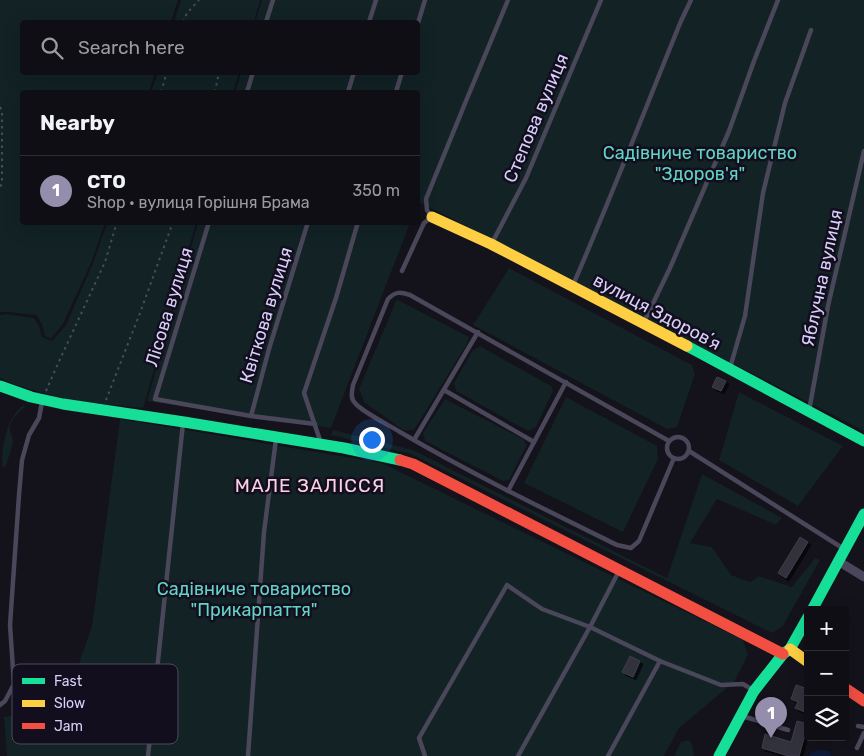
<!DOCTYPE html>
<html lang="en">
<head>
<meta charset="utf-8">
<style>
	:root { --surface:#0f0e14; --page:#1d1c22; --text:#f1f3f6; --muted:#9b9ca0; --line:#2f2e34; --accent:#948dac }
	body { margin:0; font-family:Rubik,sans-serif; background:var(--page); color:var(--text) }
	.controls { position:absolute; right:15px; bottom:15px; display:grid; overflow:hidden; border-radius:5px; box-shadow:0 5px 20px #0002 }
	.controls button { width:45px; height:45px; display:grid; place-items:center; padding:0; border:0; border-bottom:1px solid var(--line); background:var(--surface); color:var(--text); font:25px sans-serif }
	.you { position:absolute; left:371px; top:439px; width:18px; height:18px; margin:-12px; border:4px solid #fff; border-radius:50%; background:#1a73e8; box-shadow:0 0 0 8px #1a73e833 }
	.badge { display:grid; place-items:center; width:32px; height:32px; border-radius:50%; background:var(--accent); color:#fff; font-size:16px; font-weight:700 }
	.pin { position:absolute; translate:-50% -41px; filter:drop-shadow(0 1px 2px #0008) }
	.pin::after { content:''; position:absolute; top:26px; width:18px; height:15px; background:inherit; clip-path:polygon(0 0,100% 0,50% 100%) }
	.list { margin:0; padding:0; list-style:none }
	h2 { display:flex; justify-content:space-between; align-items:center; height:65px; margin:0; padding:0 20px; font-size:21px }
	h2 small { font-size:16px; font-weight:400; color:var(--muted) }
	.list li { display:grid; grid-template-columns:32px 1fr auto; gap:15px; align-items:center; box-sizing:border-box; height:70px; padding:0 20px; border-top:1px solid var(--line) }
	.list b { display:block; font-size:19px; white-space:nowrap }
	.list p { margin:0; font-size:16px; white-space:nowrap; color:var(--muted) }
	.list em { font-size:16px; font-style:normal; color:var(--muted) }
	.icon { flex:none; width:28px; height:28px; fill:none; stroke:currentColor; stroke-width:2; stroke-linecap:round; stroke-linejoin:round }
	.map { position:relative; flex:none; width:864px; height:756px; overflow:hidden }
	.search { position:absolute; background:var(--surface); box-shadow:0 5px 20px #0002; left:20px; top:20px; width:400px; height:55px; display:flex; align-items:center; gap:12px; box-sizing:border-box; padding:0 18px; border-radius:5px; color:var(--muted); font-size:19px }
	.panel { position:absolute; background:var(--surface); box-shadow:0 5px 20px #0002; left:20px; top:90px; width:400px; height:135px; border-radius:5px }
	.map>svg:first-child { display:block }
	.green { fill:#122225 }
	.water { fill:#0f1a39 }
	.building { fill:#32303c; stroke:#423c4d; filter:url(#shadow) }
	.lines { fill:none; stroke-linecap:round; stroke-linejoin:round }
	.path { stroke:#454e5b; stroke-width:2; stroke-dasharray:2.5 4; stroke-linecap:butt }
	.lane { stroke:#4a475b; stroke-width:4.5 }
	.street { stroke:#4a475b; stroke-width:9 }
	.fast { stroke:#16e098; stroke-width:11 }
	.slow { stroke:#ffcf43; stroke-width:11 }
	.jam { stroke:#f24e42; stroke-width:11 }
	.labels { text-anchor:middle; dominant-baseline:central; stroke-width:5; stroke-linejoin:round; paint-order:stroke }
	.street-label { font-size:18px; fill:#d9cffb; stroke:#130e1e }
	.park-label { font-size:18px; fill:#62d4c5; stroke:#130e1e }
	.neighbourhood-label { font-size:19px; letter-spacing:1px; fill:#fbd1e7; stroke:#130e1e }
	.key { fill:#130e1e; stroke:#4e4860; stroke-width:1 }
	.key-label { font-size:14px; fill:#d9cffb }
</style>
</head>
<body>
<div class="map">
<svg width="864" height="756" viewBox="0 0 864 756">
	<defs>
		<filter id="shadow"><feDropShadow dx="3" dy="3" stdDeviation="0" flood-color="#0009"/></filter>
	</defs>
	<rect width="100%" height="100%" fill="#14121a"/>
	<!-- green -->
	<g class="green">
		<path d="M0 0H178L171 22H22V72L155 73 149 92H22V222L105 223 91 263 63 324 51 339 45 336 42 324 36 315 7 312H0Z"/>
		<path d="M181 0H260L254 22H174Z"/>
		<path d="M262 0H864V431L419 202 418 204V92H235L241 73 418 72V22H255Z"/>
		<path d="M158 73V72L239 73 233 92H151Z"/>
		<path d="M107 223H196L143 408 67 400 16 385 0 378V315L6 314 34 318 39 325 42 337 52 341 66 325 93 263Z"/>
		<path d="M198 223H410L331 428 147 401Z"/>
		<path d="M509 268 692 365 695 374 677 427 667 429 473 325Z"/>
		<path d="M398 300 469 337 467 344 414 430H403L364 402 359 389 396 301Z"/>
		<path d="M480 346 551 386 553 391 536 427 528 431 456 391 454 383 473 350Z"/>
		<path d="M739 392 843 446 798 506 719 460Z"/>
		<path d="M566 397 657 446 658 459 623 532 524 483Z"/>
		<path d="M445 399 523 439 527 445 509 480 503 481 425 441 423 433Z"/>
		<path d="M24 405 25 407C19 412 8 422 10 431 11 435 13 437 13 442 12 450 8 458 6 466L3 468C0 451 7 415 24 405Z"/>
		<path d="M120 419 382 463 743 640 748 655 734 682 679 728 664 756H7L4 717 63 709 92 626Z"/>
		<path d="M333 430 413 450 667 578 702 474 782 518 776 525 717 499 690 543 712 547 731 575 750 582 759 576 792 587 815 558 820 560 783 626 772 633 411 454 331 435Z"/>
		<path d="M689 740 692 744 694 756H674L681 742Z"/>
	</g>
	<!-- water -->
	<path class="water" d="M817 750 829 751 832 756H809L811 753Z"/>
	<!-- building -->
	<g class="building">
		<path d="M717 377 726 381 721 391 712 387Z"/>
		<path d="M800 537 808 542 786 578 778 573Z"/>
		<path d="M630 656 640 661 633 677 622 672Z"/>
		<path d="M796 685 808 689V705L805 712 795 708 798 702 791 699Z"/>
		<path d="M797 721 808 724 799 756H789L762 748 765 734 791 742Z"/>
	</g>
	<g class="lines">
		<!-- path -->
		<g class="path">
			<path d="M183 22 187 13 199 0"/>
			<path d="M161 92 167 72"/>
			<path d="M215 92 219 72"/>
			<path d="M0 107 2 111V183L0 188"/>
			<path d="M46 391 56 368 105 262 117 222"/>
			<path d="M106 400 140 313 173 222"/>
		</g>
		<!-- lane -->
		<g class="lane">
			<path d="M266 22 273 0"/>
			<path d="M369 22 376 0"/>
			<path d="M418 23 425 0"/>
			<path d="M247 92 253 72"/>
			<path d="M348 92 354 72"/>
			<path d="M396 92 402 72"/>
			<path d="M209 222 155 399 251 416 315 424"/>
			<path d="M492 243 526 178 601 0"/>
			<path d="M402 271 424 223 432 217 427 210 426 199 466 101 508 0"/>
			<path d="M573 285C611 198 645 109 681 21L691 0"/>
			<path d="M644 322 670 268 729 131 754 61 778 0"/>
			<path d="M730 368 745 316 763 193 785 103 811 30"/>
			<path d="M444 390 534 442"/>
			<path d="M809 411 828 306 864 151"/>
			<path d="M251 416 269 349 308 222"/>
			<circle cx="678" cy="448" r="11"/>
			<path d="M414 440 478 332"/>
			<path d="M669 441 410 295C400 292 396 291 388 299L353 385C352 392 350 398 355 403 362 412 389 425 400 432 470 473 544 509 617 545L631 548 639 541 674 458"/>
			<path d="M321 443 304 393 336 298 358 222"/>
			<path d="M689 451 844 549"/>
			<path d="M508 491 566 382"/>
			<path d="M0 705 5 701 14 684 10 625 19 495 22 460 29 435 39 418 42 402"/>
			<path d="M742 716 788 730"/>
			<path d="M858 726 864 727"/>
			<path d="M857 748 864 733"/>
			<path d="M148 756 183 423"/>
			<path d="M248 756 264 532 276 439"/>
			<path d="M425 756 419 738 507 585 542 609 590 627 660 661 721 685 743 684 753 690"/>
			<path d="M518 756 590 627 619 571"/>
			<path d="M608 756 660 661"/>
		</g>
		<!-- street -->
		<path class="street" d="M838 561 864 577"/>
		<!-- fast -->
		<g class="fast">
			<path d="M687 346 864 441"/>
			<path d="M0 386 31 397 63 404 184 422 344 448 400 460"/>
			<path d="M812 610 864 514"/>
			<path d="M719 756 754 691 783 654 790 649 808 617"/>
		</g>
		<!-- slow -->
		<g class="slow">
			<path d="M432 217 491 244 687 346"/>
			<path d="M790 649 808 662"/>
		</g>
		<!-- jam -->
		<g class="jam">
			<path d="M400 460 413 464 783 654"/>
			<path d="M845 688 864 701"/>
		</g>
	</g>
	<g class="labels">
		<!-- street labels -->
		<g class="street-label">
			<text transform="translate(536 118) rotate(-67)">Степова вулиця</text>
			<text transform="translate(822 278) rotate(-78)">Яблучна вулиця</text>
			<text transform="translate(169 307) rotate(-73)">Лісова вулиця</text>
			<text transform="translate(657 312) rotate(28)">вулиця Здоровʼя</text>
			<text transform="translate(266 315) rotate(-73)">Квіткова вулиця</text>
		</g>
		<!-- park labels -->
		<g class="park-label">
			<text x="700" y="153">Садівниче товариство<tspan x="700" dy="21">"Здоров'я"</tspan></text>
			<text x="254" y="589">Садівниче товариство<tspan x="254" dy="21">"Прикарпаття"</tspan></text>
		</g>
		<!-- neighbourhood labels -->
		<g class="neighbourhood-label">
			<text x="310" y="485">МАЛЕ ЗАЛІССЯ</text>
		</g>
	</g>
	<!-- legend -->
	<rect x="12" y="664" width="166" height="80" rx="8" class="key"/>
	<rect x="22" y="678" width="23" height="6" fill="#16e098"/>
	<rect x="22" y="700" width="23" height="7" fill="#ffcf43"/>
	<rect x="22" y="723" width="23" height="6" fill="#f24e42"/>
	<g class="key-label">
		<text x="54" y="686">Fast</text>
		<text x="54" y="708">Slow</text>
		<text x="54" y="731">Jam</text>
	</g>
</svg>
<div class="controls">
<button>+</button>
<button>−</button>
<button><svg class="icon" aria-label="layers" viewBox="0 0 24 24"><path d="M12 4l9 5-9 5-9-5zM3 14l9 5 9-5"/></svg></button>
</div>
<div class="you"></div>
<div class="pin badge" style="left:771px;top:738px">1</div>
<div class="search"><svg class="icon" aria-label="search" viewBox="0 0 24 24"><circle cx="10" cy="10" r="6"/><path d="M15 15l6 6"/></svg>Search here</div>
<section class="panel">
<h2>Nearby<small></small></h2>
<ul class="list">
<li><span class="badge">1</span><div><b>СТО</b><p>Shop · вулиця Горішня Брама</p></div><em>350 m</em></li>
</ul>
</section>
</div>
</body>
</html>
